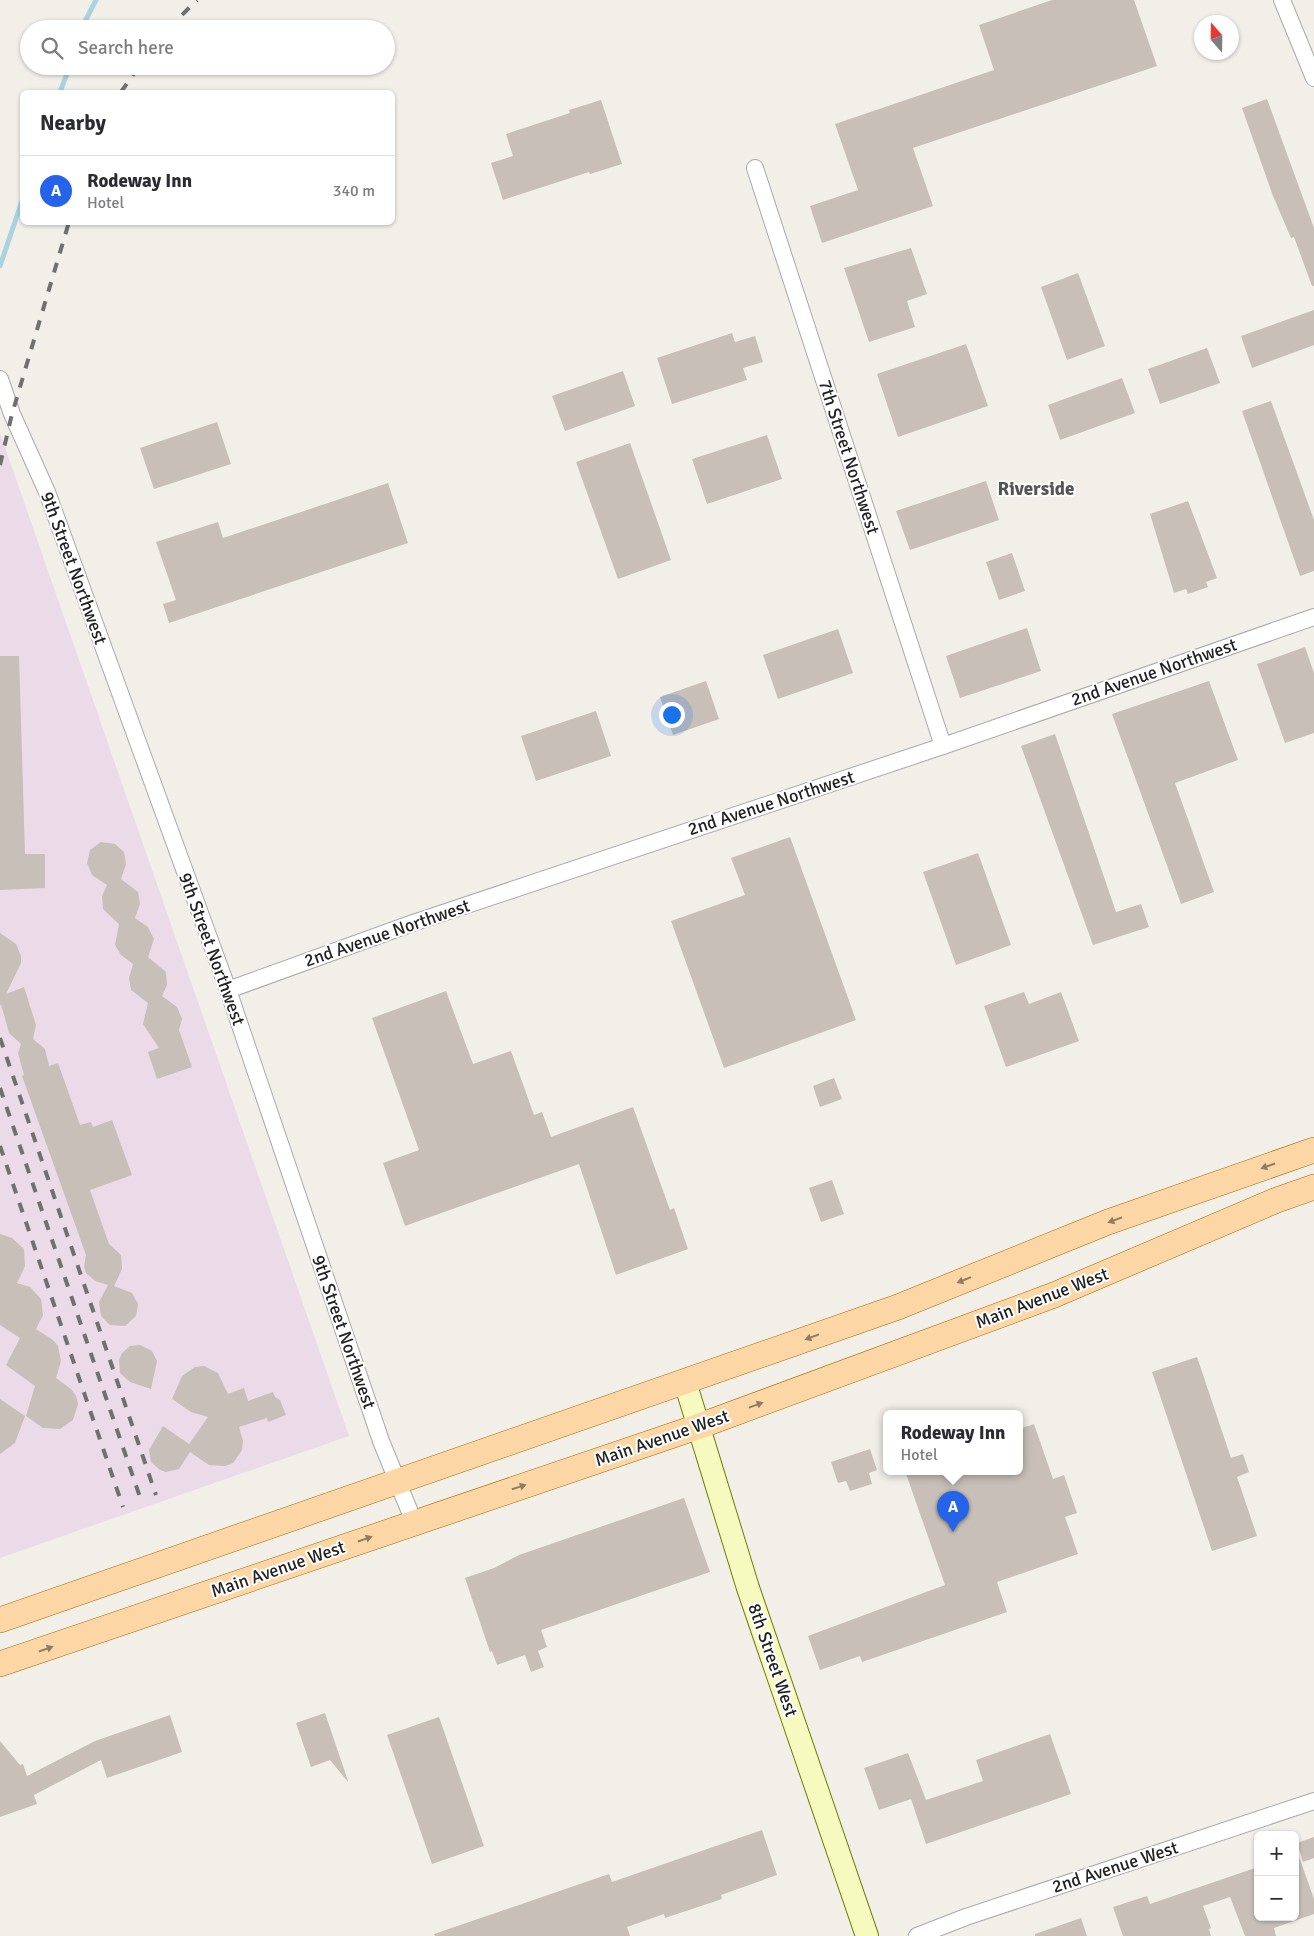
<!DOCTYPE html>
<html lang="en">
<head>
<meta charset="utf-8">
<style>
	:root { --surface:#fff; --page:#f7f7f7; --text:#2b2b33; --muted:#7c7c81; --line:#e1e1e2; --accent:#2563eb }
	body { margin:0; font-family:Signika,sans-serif; background:var(--page); color:var(--text) }
	.controls { position:absolute; right:15px; bottom:15px; display:grid; overflow:hidden; border-radius:8px; box-shadow:0 1px 4px #0004 }
	.controls button { width:45px; height:45px; display:grid; place-items:center; padding:0; border:0; border-bottom:1px solid var(--line); background:var(--surface); color:var(--text); font:25px sans-serif }
	.compass { position:absolute; left:1194px; top:15px; width:45px; height:45px; border-radius:50%; background:var(--surface); box-shadow:0 1px 4px #0004; rotate:340deg }
	.you { position:absolute; left:671px; top:714px; width:18px; height:18px; margin:-12px; border:4px solid #fff; border-radius:50%; background:#1a73e8; box-shadow:0 0 0 8px #1a73e833 }
	.badge { display:grid; place-items:center; width:32px; height:32px; border-radius:50%; background:var(--accent); color:#fff; font-size:16px; font-weight:700 }
	.pin { position:absolute; translate:-50% -41px; filter:drop-shadow(0 1px 2px #0008) }
	.pin::after { content:''; position:absolute; top:26px; width:18px; height:15px; background:inherit; clip-path:polygon(0 0,100% 0,50% 100%) }
	.popup { position:absolute; left:883px; top:1410px; width:140px; height:65px; box-sizing:border-box; display:grid; place-content:center; border-radius:8px; background:var(--surface); filter:drop-shadow(0 1px 4px #0005); font-size:16px; white-space:nowrap; color:var(--muted) }
	.popup b { font-size:19px; color:var(--text) }
	.popup::after { content:''; position:absolute; left:50%; top:100%; margin-left:-10px; border:10px solid transparent; border-top-color:var(--surface) }
	.list { margin:0; padding:0; list-style:none }
	h2 { display:flex; justify-content:space-between; align-items:center; height:65px; margin:0; padding:0 20px; font-size:21px }
	h2 small { font-size:16px; font-weight:400; color:var(--muted) }
	.list li { display:grid; grid-template-columns:32px 1fr auto; gap:15px; align-items:center; box-sizing:border-box; height:70px; padding:0 20px; border-top:1px solid var(--line) }
	.list b { display:block; font-size:19px; white-space:nowrap }
	.list p { margin:0; font-size:16px; white-space:nowrap; color:var(--muted) }
	.list em { font-size:16px; font-style:normal; color:var(--muted) }
	.icon { flex:none; width:28px; height:28px; fill:none; stroke:currentColor; stroke-width:2; stroke-linecap:round; stroke-linejoin:round }
	.map { position:relative; flex:none; width:1314px; height:1936px; overflow:hidden }
	.search { position:absolute; background:var(--surface); box-shadow:0 1px 4px #0004; left:20px; top:20px; width:375px; height:55px; display:flex; align-items:center; gap:12px; box-sizing:border-box; padding:0 18px; border-radius:28px; color:var(--muted); font-size:19px }
	.panel { position:absolute; background:var(--surface); box-shadow:0 1px 4px #0004; left:20px; top:90px; width:375px; height:135px; border-radius:8px }
	.map>svg:first-child { display:block }
	.industrial { fill:#ebdbe8 }
	.lines { fill:none; stroke-linecap:round; stroke-linejoin:round }
	.stream { stroke:#aad3df; stroke-width:5 }
	.building { fill:#c7bfb8 }
	.street-casing { stroke:#a9a9a9; stroke-width:18 }
	.secondary-casing { stroke:#707d05; stroke-width:24 }
	.primary-casing { stroke:#a06b00; stroke-width:26 }
	.street { stroke:#fff; stroke-width:16 }
	.secondary { stroke:#f7fabf; stroke-width:22 }
	.primary { stroke:#fcd6a4; stroke-width:25 }
	.rail { stroke:#707070; stroke-width:4; stroke-dasharray:10 10; stroke-linecap:butt }
	.oneway { fill:#8f7c63 }
	.labels { text-anchor:middle; dominant-baseline:central; stroke-width:4; stroke-linejoin:round; paint-order:stroke }
	.street-label { font-size:18px; fill:#222; stroke:#fff }
	.neighbourhood-label { font-size:19px; font-weight:bold; fill:#555; stroke:#fff }
</style>
</head>
<body>
<div class="map">
<svg width="1314" height="1936" viewBox="0 0 1314 1936">
	<rect width="100%" height="100%" fill="#f2efe9"/>
	<!-- industrial -->
	<path class="industrial" d="M0 433 349 1436 0 1558Z"/>
	<g class="lines">
		<!-- stream -->
		<g class="stream">
			<path d="M81 29 96 0"/>
			<path d="M60 92 70 66"/>
			<path d="M0 266 22 201"/>
		</g>
	</g>
	<!-- building -->
	<g class="building">
		<path d="M1052 0H1134L1157 66 913 148 933 206 822 243 810 206 858 190 835 124 994 70 979 25Z"/>
		<path d="M1267 99 1314 228V286H1312L1294 237 1291 238 1273 196 1242 108Z"/>
		<path d="M601 100 622 164 590 174 589 172 503 200 491 163 513 156 506 134 570 113 569 110Z"/>
		<path d="M911 248 927 294 907 301 915 327 869 342 844 268Z"/>
		<path d="M1078 273 1105 346 1067 360 1041 287Z"/>
		<path d="M1314 310V345L1252 368 1241 336Z"/>
		<path d="M732 333 735 342 755 336 763 362 743 368 747 380 672 404 657 358Z"/>
		<path d="M966 344 988 406 898 437 877 374Z"/>
		<path d="M1207 348 1220 383 1160 404 1148 369Z"/>
		<path d="M623 371 635 406 565 431 552 396Z"/>
		<path d="M1122 378 1135 413 1060 440 1048 405Z"/>
		<path d="M1271 401 1314 520V571L1300 576 1242 411Z"/>
		<path d="M217 422 231 464 154 489 140 448Z"/>
		<path d="M767 435 782 479 707 504 692 459Z"/>
		<path d="M630 443 671 560 618 579 576 462Z"/>
		<path d="M986 481 999 520 910 550 896 511Z"/>
		<path d="M388 483 408 543 169 623 163 604 176 600 156 542 218 522 223 538Z"/>
		<path d="M1188 501 1217 578 1206 582 1208 587 1188 594 1186 589 1174 593 1150 514Z"/>
		<path d="M1012 553 1025 591 999 600 986 562Z"/>
		<path d="M1027 628 1041 671 960 698 946 656Z"/>
		<path d="M838 629 853 673 778 699 763 655Z"/>
		<path d="M1305 647 1314 673V733L1285 743 1257 664Z"/>
		<path d="M0 656H19L25 854H45V888L0 890Z"/>
		<path d="M706 681 719 719 673 735 660 697Z"/>
		<path d="M1209 681 1238 760 1175 783 1214 892 1181 904 1112 714Z"/>
		<path d="M596 711 611 756 536 781 521 736Z"/>
		<path d="M1055 734 1116 912 1141 904 1149 927 1093 945 1021 746Z"/>
		<path d="M790 837 856 1020 724 1068 671 921 745 895 731 858Z"/>
		<path d="M101 842 115 844 124 852 126 864 121 879 138 892 140 904 135 918 148 927 154 939 148 957 166 972 167 985 162 996 177 1007 182 1019 179 1030 192 1067 157 1079 148 1052 159 1048 143 1024 148 1003 131 990 129 978 133 964 121 955 115 945 119 924 103 909 102 896 107 885 92 875 87 863 90 850Z"/>
		<path d="M978 853 1011 945 956 965 923 872Z"/>
		<path d="M0 933 16 944 21 956V963L6 994 24 987 36 1025 33 1039 45 1049 49 1066 58 1063 80 1125 91 1122 93 1127 112 1120 132 1175 90 1190 109 1244 121 1255 122 1269 114 1286 132 1293 138 1304 136 1316 125 1326 110 1325 101 1316 99 1302 108 1285 95 1281 86 1273 84 1267 86 1255 22 1076 24 1075 18 1053 21 1044 9 1033 1 1004 0 1006Z"/>
		<path d="M446 991 473 1064 511 1051 534 1115 542 1112 551 1137 633 1107 670 1210 674 1208 688 1249 616 1275 579 1164 405 1226 383 1163 419 1150 372 1018Z"/>
		<path d="M1024 992 1029 1004 1061 992 1079 1041 1006 1067 984 1006Z"/>
		<path d="M834 1078 842 1099 820 1107 813 1086Z"/>
		<path d="M832 1180 844 1214 821 1222 809 1188Z"/>
		<path d="M0 1234 12 1238 24 1249 25 1266 17 1283 30 1287 41 1299 43 1315 36 1329 53 1340 58 1346 61 1361 56 1378 71 1389 76 1396 78 1404 73 1420 60 1429 43 1428 26 1416 35 1386 6 1365 20 1338 0 1325Z"/>
		<path d="M140 1345 152 1351 157 1361 151 1389 130 1382 120 1373 119 1360 122 1353 130 1346Z"/>
		<path d="M1197 1357 1231 1458 1243 1454 1249 1472 1237 1477 1257 1536 1212 1551 1152 1372Z"/>
		<path d="M204 1366 218 1373 228 1394 244 1388 248 1401 273 1392 275 1397 280 1400 286 1415 268 1422 267 1418 239 1427 243 1441 242 1450 233 1463 225 1466 209 1465 190 1452 179 1469 166 1472 160 1470 151 1462 149 1450 163 1426 189 1444 208 1417 191 1412 172 1399 182 1376 195 1367Z"/>
		<path d="M0 1399 25 1416 15 1443 0 1454Z"/>
		<path d="M1034 1424 1053 1479 1064 1475 1077 1513 1065 1517 1078 1554 997 1582 1007 1612 862 1662 860 1656 820 1670 808 1636 945 1585 905 1471H1019V1429Z"/>
		<path d="M870 1449 877 1470 869 1473 872 1484 850 1491 846 1481 838 1483 831 1462Z"/>
		<path d="M684 1498 710 1572 541 1630 547 1647 538 1651 544 1667 531 1672 525 1655 497 1665 492 1651 490 1652 465 1578 494 1568 519 1555Z"/>
		<path d="M325 1713 348 1781V1782L330 1760 311 1767 296 1723Z"/>
		<path d="M170 1715 182 1752 107 1778 101 1760 34 1795 37 1804 0 1817V1741L20 1765 23 1764 27 1776 95 1741Z"/>
		<path d="M439 1717 484 1846 432 1864 387 1735Z"/>
		<path d="M1050 1734 1071 1794 926 1844 911 1799 879 1810 864 1768 908 1753 926 1800 983 1781 976 1760Z"/>
		<path d="M762 1830 777 1875 721 1895 722 1899 665 1918 664 1914 627 1927 630 1936H435L434 1934 609 1874 612 1882Z"/>
		<path d="M1314 1837V1858L1303 1862 1297 1843Z"/>
		<path d="M1295 1851H1297L1314 1899V1914L1274 1928 1276 1936H1245L1230 1897 1203 1906 1211 1928 1209 1929 1211 1936H1123L1113 1907 1147 1896 1150 1904 1258 1867V1917H1295Z"/>
		<path d="M1081 1918 1087 1936H1035V1934Z"/>
	</g>
	<g class="lines">
		<!-- street casing -->
		<g class="street-casing">
			<g id="street">
				<path d="M1282 0 1314 78"/>
				<path d="M755 168 943 746"/>
				<path d="M0 379 12 414 47 492 228 990 381 1441 414 1522"/>
				<path d="M228 990 413 923 943 746 1314 617"/>
				<path d="M917 1936 966 1917 1314 1801"/>
			</g>
		</g>
		<!-- secondary casing -->
		<g class="secondary-casing">
			<path id="secondary" d="M685 1382 748 1588 867 1936"/>
		</g>
		<!-- primary casing -->
		<g class="primary-casing">
			<g id="primary">
				<path d="M0 1620 898 1307 1108 1222 1314 1150"/>
				<path d="M0 1664 697 1427 1054 1295 1277 1200 1314 1187"/>
			</g>
		</g>
		<!-- street -->
		<use href="#street" class="street"/>
		<!-- secondary -->
		<use href="#secondary" class="secondary"/>
		<!-- primary -->
		<use href="#primary" class="primary"/>
		<!-- rail -->
		<g class="rail">
			<path d="M168 29 197 0"/>
			<path d="M121 92 139 66"/>
			<path d="M0 465 12 414 69 222"/>
			<path d="M0 1038 156 1495"/>
			<path d="M0 1088 141 1500"/>
			<path d="M0 1146 123 1507"/>
		</g>
	</g>
	<!-- one-way arrows -->
	<defs><path id="oneway-solid" d="M-6-.8H1V-3.2L6.5 0L1 3.2V.8H-6Z" transform="scale(1.25)"/></defs>
	<g class="oneway">
		<use href="#oneway-solid" transform="translate(1268 1166) rotate(161)"/>
		<use href="#oneway-solid" transform="translate(1115 1220) rotate(160)"/>
		<use href="#oneway-solid" transform="translate(964 1280) rotate(158)"/>
		<use href="#oneway-solid" transform="translate(812 1337) rotate(160)"/>
		<use href="#oneway-solid" transform="translate(756 1405) rotate(-20)"/>
		<use href="#oneway-solid" transform="translate(519 1487) rotate(-18)"/>
		<use href="#oneway-solid" transform="translate(365 1539) rotate(-19)"/>
		<use href="#oneway-solid" transform="translate(46 1649) rotate(-19)"/>
	</g>
	<g class="labels">
		<!-- street labels -->
		<g class="street-label">
			<text transform="translate(849 457) rotate(72)">7th Street Northwest</text>
			<text transform="translate(74 568) rotate(70)">9th Street Northwest</text>
			<text transform="translate(1154 672) rotate(-19)">2nd Avenue Northwest</text>
			<text transform="translate(771 803) rotate(-18)">2nd Avenue Northwest</text>
			<text transform="translate(387 933) rotate(-19)">2nd Avenue Northwest</text>
			<text transform="translate(212 949) rotate(70)">9th Street Northwest</text>
			<text transform="translate(1042 1298) rotate(-21)">Main Avenue West</text>
			<text transform="translate(344 1332) rotate(71)">9th Street Northwest</text>
			<text transform="translate(662 1438) rotate(-19)">Main Avenue West</text>
			<text transform="translate(278 1569) rotate(-19)">Main Avenue West</text>
			<text transform="translate(773 1660) rotate(71)">8th Street West</text>
			<text transform="translate(1115 1867) rotate(-18)">2nd Avenue West</text>
		</g>
		<!-- neighbourhood labels -->
		<g class="neighbourhood-label">
			<text x="1036" y="489">Riverside</text>
		</g>
	</g>
</svg>
<div class="controls">
<button>+</button>
<button>−</button>
</div>
<svg class="compass" viewBox="-18 -18 36 36"><path d="M0-13l5 13h-10z" fill="#e53935"/><path d="M0 13l5-13h-10z" fill="#7c7c81"/></svg>
<div class="you"></div>
<div class="pin badge" style="left:953px;top:1532px">A</div>
<div class="popup"><b>Rodeway Inn</b>Hotel</div>
<div class="search"><svg class="icon" aria-label="search" viewBox="0 0 24 24"><circle cx="10" cy="10" r="6"/><path d="M15 15l6 6"/></svg>Search here</div>
<section class="panel">
<h2>Nearby<small></small></h2>
<ul class="list">
<li><span class="badge">A</span><div><b>Rodeway Inn</b><p>Hotel</p></div><em>340 m</em></li>
</ul>
</section>
</div>
</body>
</html>
